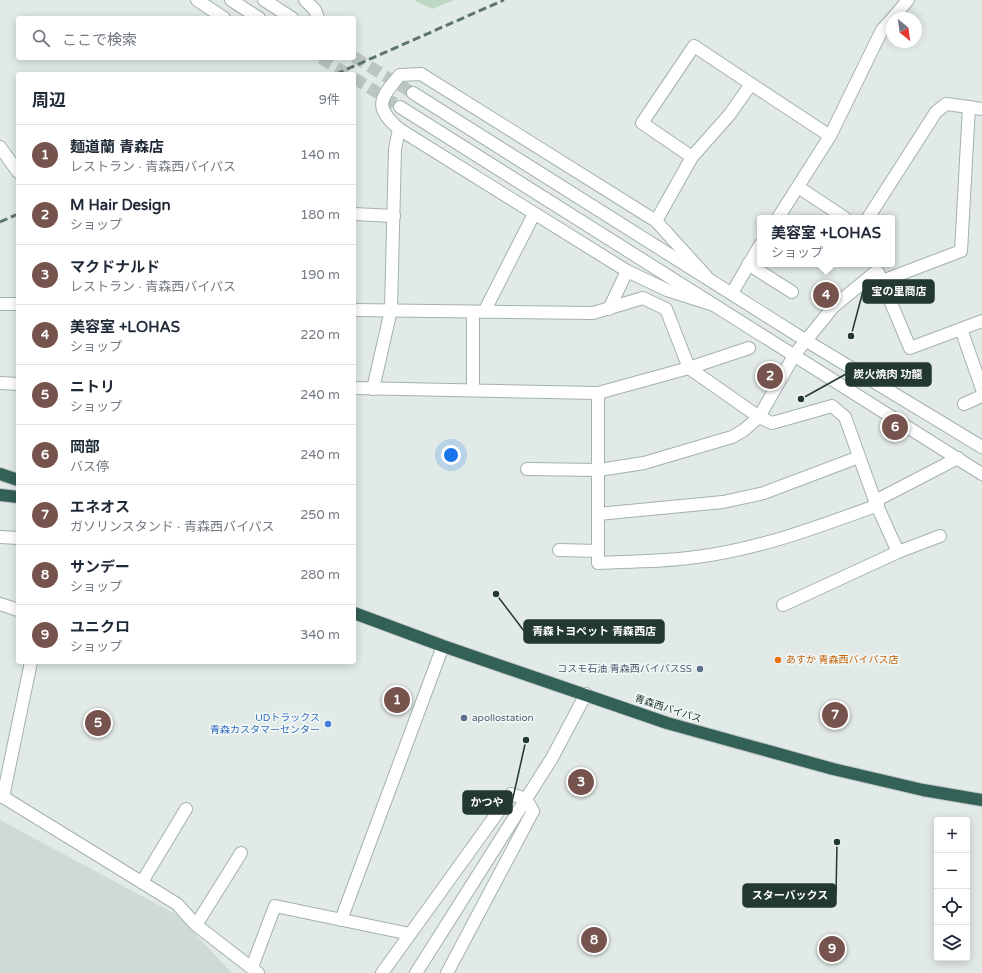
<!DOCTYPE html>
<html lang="ja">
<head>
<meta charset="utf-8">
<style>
	:root { --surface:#fff; --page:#f6f6f7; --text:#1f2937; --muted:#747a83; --line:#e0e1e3; --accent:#76534d }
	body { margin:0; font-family:"Varela Round","Noto Sans JP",sans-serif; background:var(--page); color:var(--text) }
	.controls { position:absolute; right:12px; bottom:12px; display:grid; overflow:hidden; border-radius:4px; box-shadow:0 2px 10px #0003 }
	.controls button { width:36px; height:36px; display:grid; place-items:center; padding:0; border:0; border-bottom:1px solid var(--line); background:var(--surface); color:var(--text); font:20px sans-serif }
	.compass { position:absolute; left:886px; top:12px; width:36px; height:36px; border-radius:50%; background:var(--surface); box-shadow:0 2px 10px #0003; rotate:151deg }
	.you { position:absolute; left:451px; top:455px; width:14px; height:14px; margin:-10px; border:3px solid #fff; border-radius:50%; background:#1a73e8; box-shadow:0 0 0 6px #1a73e833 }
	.badge { display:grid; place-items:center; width:26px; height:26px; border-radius:50%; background:var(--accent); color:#fff; font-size:13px; font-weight:700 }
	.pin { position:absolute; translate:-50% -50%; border:2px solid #fff; box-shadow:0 1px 4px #0006 }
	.popup { position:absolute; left:757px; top:215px; width:138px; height:52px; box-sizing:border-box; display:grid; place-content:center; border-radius:4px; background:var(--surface); filter:drop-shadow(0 1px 3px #0005); font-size:13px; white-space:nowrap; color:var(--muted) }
	.popup b { font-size:15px; color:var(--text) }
	.popup::after { content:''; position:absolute; left:50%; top:100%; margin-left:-8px; border:8px solid transparent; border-top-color:var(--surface) }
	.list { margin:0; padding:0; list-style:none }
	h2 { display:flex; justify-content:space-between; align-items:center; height:52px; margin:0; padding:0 16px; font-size:17px }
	h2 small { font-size:13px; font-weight:400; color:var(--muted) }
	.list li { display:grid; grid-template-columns:26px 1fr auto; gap:12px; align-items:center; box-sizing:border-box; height:60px; padding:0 16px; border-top:1px solid var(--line) }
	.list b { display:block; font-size:15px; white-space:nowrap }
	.list p { margin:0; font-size:13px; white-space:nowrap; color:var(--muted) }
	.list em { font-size:13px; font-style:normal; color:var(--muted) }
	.icon { flex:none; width:22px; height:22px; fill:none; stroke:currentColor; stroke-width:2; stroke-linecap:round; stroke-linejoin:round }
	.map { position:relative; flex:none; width:982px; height:973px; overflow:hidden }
	.search { position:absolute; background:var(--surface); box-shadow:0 2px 10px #0003; left:16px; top:16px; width:340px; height:44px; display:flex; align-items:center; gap:10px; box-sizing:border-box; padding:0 14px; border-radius:4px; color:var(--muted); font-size:15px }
	.panel { position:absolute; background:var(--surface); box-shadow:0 2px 10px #0003; left:16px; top:72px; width:340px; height:592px; border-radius:4px }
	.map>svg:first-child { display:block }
	.built { fill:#cfd9d5 }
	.green { fill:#bcd8c4 }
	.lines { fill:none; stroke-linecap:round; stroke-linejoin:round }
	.minor-tunnel { stroke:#bbc6c2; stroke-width:12; stroke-dasharray:12 6; stroke-linecap:butt }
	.minor-casing { stroke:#a4b1ad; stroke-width:14 }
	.highway-casing { stroke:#c1c7c6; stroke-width:14 }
	.minor { stroke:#fff; stroke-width:12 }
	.highway { stroke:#336157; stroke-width:12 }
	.rail { stroke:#5e746e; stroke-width:3; stroke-dasharray:8 4; stroke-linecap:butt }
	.food-dot { fill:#e8710a; stroke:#f1f7f4; stroke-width:1.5 }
	.service-dot { fill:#5c6f8a; stroke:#f1f7f4; stroke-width:1.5 }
	.shop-dot { fill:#3f7fe0; stroke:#f1f7f4; stroke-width:1.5 }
	.labels { text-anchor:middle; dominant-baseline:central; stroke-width:3.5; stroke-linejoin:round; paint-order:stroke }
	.food-label { font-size:10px; fill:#c56008; stroke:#f1f7f4; text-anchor:start }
	.service-label { font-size:10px; fill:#4e5e75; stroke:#f1f7f4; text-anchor:end }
	.street-label { font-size:10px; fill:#233833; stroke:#f1f7f4 }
	.shop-label { font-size:10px; fill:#366cbe; stroke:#f1f7f4; text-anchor:end }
	.leader { fill:none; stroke:#233833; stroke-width:1.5 }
	.callout-dot { fill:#233833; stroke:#f1f7f4; stroke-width:1.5 }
	.callout { fill:#233833; stroke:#233833; stroke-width:1.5 }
	.callout-label { font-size:11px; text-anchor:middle; font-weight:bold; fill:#fff }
</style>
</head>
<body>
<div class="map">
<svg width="982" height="973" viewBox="0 0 982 973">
	<rect width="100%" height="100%" fill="#e1eae6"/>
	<!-- built -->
	<path class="built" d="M0 820 177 915 232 973H0Z"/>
	<!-- green -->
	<path class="green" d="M414 0H454L432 9Z"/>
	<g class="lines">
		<!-- minor-tunnel -->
		<g class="minor-tunnel">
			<path d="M354 57 413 93"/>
			<path d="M321 58 347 74"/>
			<path d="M354 78 400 107"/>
		</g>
		<!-- minor casing -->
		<g class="minor-casing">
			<g id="minor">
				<path d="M197 0 224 18"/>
				<path d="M231 0 259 18"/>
				<path d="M264 0 292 18"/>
				<path d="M305 0 315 10 318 18"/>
				<path d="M893 18 908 0"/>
				<path d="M413 93 805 340 982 447"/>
				<path d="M400 107 982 474"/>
				<path d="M0 147 18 172"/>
				<path d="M692 157 642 123 694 46 751 84"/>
				<path d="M798 187 845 218"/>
				<path d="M354 214 394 216"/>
				<path d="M778 218 830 136 882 30 892 19"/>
				<path d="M868 218 936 112 946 104 969 107"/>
				<path d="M656 221 692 157 730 114 751 84 830 136"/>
				<path d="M748 264 792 292"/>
				<path d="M879 274 910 348 982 321"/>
				<path d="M706 276 656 221 421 74 400 75C379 99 374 107 399 129L627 271 667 290 714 305"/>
				<path d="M882 281 961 251 969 107 982 109"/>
				<path d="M732 293 760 245"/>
				<path d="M0 304H18"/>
				<path d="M609 309 627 271"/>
				<path d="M354 310 593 313 643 298 666 309 689 368 759 417 772 423 832 406 845 417 875 501 898 552"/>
				<path d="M484 312 534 214"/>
				<path d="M961 329 982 389"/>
				<path d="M0 383 18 384"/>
				<path d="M354 388 598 393 689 368 749 348"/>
				<path d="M373 389 391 310 395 149 399 129"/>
				<path d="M473 390V312"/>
				<path d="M598 393V563C630 561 664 562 696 557 759 549 818 527 878 505"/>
				<path d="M964 404 982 396"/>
				<path d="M527 469 599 470 644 463 732 437 744 430 759 417 795 354 834 306 877 271"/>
				<path d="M875 501 958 458"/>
				<path d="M598 514 723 502 764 493 859 457"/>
				<path d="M0 537 18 538"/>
				<path d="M559 550 598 551"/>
				<path d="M0 604 18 610"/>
				<path d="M783 605 898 552 940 536"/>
				<path d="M0 795 177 904 196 925 258 973"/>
				<path d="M3 797 31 662"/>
				<path d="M142 882 186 809"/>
				<path d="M341 920 443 646"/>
				<path d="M196 925 241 853"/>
				<path d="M252 967 275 906 410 934"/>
				<path d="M382 973 511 794 526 799 533 811 447 973"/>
				<path d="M416 973 552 758 586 694"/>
			</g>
		</g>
		<!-- highway casing -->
		<g class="highway-casing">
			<g id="highway">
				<path d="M0 474 18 480"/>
				<path d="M0 495 18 497"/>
				<path d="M354 613 443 646 667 723 833 769 923 790 982 800"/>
			</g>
		</g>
		<!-- minor -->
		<use href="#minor" class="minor"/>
		<!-- highway -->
		<use href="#highway" class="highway"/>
		<!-- rail -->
		<g class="rail">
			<path d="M336 74 504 0"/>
			<path d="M0 222 18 214"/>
		</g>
	</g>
	<!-- markers -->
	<circle class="food-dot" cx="778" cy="660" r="4"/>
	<g class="service-dot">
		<circle cx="700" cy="669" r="4"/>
		<circle cx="464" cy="718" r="4"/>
	</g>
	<circle class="shop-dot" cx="328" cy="724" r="4"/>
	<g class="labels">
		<!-- food labels -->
		<g class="food-label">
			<text x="786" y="660">あすか 青森西バイパス店</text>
		</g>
		<!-- service labels -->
		<g class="service-label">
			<text x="692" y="669">コスモ石油 青森西バイパスSS</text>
			<text x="472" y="718" text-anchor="start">apollostation</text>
		</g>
		<!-- street labels -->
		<g class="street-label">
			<text transform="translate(668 709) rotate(18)">青森西バイパス</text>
		</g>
		<!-- shop labels -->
		<g class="shop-label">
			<text x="320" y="718">UDトラックス<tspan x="320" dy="12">青森カスタマーセンター</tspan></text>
		</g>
	</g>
	<!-- callouts -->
	<path class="leader" d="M851 336L863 291M801 399L846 374M496 594L524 631M526 740L512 802M837 842L836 895"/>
	<g class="callout-dot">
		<circle cx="851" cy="336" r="4"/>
		<circle cx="801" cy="399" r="4"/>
		<circle cx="496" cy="594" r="4"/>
		<circle cx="526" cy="740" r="4"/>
		<circle cx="837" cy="842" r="4"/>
	</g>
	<g class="callout">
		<rect x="863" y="280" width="71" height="23" rx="4"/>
		<rect x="846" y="363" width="85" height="23" rx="4"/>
		<rect x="524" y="620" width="140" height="23" rx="4"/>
		<rect x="463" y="791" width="49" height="23" rx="4"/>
		<rect x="743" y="884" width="93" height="23" rx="4"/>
	</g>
	<g class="callout-label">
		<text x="899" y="295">宝の里商店</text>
		<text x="888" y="378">炭火焼肉 功龍</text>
		<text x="594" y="635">青森トヨペット 青森西店</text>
		<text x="487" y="806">かつや</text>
		<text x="790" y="899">スターバックス</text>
	</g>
</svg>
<div class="controls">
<button>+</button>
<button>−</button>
<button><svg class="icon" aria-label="locate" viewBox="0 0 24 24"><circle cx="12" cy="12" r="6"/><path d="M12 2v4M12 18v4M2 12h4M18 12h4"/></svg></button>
<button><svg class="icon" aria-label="layers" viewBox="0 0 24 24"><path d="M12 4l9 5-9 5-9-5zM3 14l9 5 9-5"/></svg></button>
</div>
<svg class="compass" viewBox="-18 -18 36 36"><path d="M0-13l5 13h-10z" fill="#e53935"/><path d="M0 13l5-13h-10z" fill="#747a83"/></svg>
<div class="you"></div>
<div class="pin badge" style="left:397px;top:700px">1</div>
<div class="pin badge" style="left:770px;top:376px">2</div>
<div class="pin badge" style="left:581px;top:782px">3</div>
<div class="pin badge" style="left:826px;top:295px">4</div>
<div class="popup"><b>美容室 +LOHAS</b>ショップ</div>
<div class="pin badge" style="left:98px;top:723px">5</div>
<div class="pin badge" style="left:895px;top:427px">6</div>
<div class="pin badge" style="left:835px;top:715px">7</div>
<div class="pin badge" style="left:594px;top:940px">8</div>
<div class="pin badge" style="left:832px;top:949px">9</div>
<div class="search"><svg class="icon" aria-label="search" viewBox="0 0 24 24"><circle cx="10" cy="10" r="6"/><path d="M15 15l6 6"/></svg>ここで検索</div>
<section class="panel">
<h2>周辺<small>9件</small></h2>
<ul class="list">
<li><span class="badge">1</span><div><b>麺道蘭 青森店</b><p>レストラン · 青森西バイパス</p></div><em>140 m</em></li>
<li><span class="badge">2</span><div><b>M Hair Design</b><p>ショップ</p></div><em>180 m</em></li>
<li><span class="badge">3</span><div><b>マクドナルド</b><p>レストラン · 青森西バイパス</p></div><em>190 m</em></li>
<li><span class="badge">4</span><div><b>美容室 +LOHAS</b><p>ショップ</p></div><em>220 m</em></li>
<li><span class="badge">5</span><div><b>ニトリ</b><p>ショップ</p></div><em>240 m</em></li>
<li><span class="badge">6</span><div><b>岡部</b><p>バス停</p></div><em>240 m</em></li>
<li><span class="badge">7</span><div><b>エネオス</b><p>ガソリンスタンド · 青森西バイパス</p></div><em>250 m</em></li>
<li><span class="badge">8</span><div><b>サンデー</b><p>ショップ</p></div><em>280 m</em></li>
<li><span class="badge">9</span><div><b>ユニクロ</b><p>ショップ</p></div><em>340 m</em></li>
</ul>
</section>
</div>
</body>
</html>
